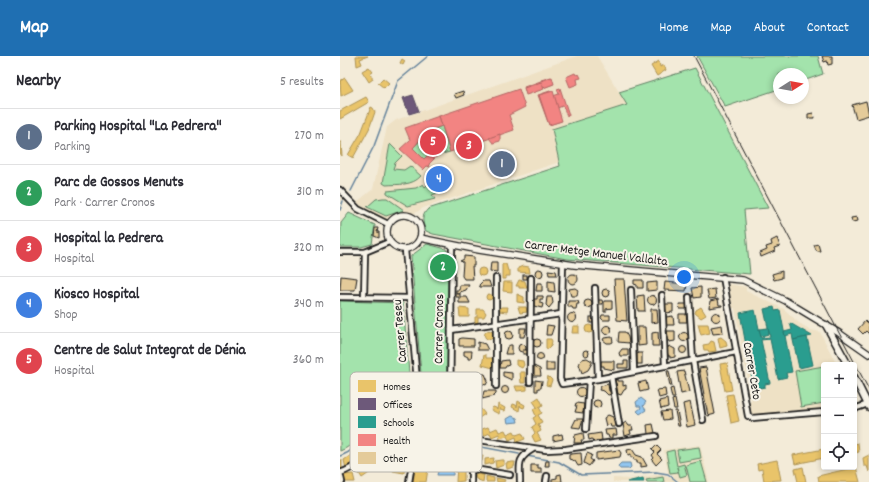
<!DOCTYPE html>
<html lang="en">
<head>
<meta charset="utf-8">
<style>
	:root { --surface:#fff; --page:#f2f2f3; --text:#2b2b33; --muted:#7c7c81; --line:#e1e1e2; --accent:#1f6fb2 }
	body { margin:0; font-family:Dekko,sans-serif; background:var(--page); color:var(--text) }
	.controls { position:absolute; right:12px; bottom:12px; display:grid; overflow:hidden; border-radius:4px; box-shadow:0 2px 6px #0003 }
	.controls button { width:36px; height:36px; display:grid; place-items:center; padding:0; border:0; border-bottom:1px solid var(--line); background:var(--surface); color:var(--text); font:20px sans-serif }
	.compass { position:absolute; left:433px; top:12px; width:36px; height:36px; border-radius:50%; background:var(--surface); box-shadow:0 2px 6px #0003; rotate:79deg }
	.you { position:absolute; left:344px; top:221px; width:14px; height:14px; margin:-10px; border:3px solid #fff; border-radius:50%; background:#1a73e8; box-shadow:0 0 0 6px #1a73e833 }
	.badge { display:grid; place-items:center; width:26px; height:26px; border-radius:50%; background:var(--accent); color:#fff; font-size:13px; font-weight:700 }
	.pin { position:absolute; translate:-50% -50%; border:2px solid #fff; box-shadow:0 1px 4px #0006 }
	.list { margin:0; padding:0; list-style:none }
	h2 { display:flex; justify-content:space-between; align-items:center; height:52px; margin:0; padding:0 16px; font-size:17px }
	h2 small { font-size:13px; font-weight:400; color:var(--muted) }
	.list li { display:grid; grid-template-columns:26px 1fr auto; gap:12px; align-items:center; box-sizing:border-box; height:56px; padding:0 16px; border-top:1px solid var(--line) }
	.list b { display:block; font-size:15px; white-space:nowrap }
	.list p { margin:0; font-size:13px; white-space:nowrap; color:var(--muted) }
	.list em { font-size:13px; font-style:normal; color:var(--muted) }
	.icon { flex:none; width:22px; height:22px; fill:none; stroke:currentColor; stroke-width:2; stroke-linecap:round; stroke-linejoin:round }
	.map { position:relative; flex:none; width:529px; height:426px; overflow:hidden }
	header { display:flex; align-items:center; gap:24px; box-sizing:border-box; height:56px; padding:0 20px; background:var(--accent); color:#fff }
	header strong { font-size:19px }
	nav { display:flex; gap:22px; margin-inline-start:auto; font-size:14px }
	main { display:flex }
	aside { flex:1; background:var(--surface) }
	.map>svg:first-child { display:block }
	.built { fill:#eee1c5 }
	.green { fill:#a3e3ac; stroke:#608064 }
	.water { fill:#92c6ef; stroke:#63829b }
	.homes { fill:#e9c46a; stroke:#ac9253 }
	.offices { fill:#6d597a; stroke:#55475e }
	.schools { fill:#2a9d8f; stroke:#26766c }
	.health { fill:#f28482; stroke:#b26563; fill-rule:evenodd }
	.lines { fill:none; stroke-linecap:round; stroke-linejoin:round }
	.stream { stroke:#63829b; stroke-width:1.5 }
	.building { fill:#e4cb9a; stroke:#1c1c1c }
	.minor-casing { stroke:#1c1c1c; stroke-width:8 }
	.tertiary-casing { stroke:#1c1c1c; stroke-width:8 }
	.secondary-casing { stroke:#1c1c1c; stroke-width:9 }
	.minor { stroke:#f7f3e8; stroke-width:4.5 }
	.tertiary { stroke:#f7f3e8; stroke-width:5.5 }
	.secondary { stroke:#f7f3e8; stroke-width:6 }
	.tram { stroke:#1c1c1c; stroke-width:1 }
	.labels { text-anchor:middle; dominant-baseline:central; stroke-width:4; stroke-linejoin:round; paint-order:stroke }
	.street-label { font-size:13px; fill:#1c1c1c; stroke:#f7f3e8 }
	.key { fill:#f7f3e8; stroke:#b5b2ab; stroke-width:1 }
	.key-label { font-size:11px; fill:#1c1c1c }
</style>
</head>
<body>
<header>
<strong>Map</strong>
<nav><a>Home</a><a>Map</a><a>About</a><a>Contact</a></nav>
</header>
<main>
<aside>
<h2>Nearby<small>5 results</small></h2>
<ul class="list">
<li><span class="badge" style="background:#5c6f8a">1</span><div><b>Parking Hospital &quot;La Pedrera&quot;</b><p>Parking</p></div><em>270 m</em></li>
<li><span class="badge" style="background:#2e9e5b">2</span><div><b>Parc de Gossos Menuts</b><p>Park · Carrer Cronos</p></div><em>310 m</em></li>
<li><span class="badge" style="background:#e0444e">3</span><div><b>Hospital la Pedrera</b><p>Hospital</p></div><em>320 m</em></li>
<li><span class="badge" style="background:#3f7fe0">4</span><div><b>Kiosco Hospital</b><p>Shop</p></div><em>340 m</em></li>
<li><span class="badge" style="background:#e0444e">5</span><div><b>Centre de Salut Integrat de Dénia</b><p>Hospital</p></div><em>360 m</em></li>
</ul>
</aside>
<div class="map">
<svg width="529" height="426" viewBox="0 0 529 426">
	<rect width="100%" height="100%" fill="#f3ebd8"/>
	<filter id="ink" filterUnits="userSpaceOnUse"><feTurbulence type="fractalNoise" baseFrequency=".025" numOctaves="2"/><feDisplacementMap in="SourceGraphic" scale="8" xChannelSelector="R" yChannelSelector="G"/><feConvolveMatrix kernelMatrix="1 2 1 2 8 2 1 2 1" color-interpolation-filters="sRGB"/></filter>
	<g filter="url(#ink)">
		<!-- built -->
		<g class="built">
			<path d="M237 0H257L287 49 212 73 219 106 83 152 75 157 61 156 46 163 24 154 17 146 33 133 47 71 56 64Z"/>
			<path d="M389 228 406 231V235L444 253 459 267 471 274 480 276 497 309H484V352L413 359 410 357 408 346 412 345 395 252 391 253 387 232Z"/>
			<path d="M360 389 369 426H339L337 423 334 424 335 426H273V422L290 423 322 418 330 422 334 419 328 417 324 394Z"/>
		</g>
		<!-- green -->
		<g class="green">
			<path d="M357 0H478L483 18 463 25V18H439V33L385 51Z"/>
			<path d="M355 12 428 152 404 154 410 218 227 203 93 178 86 175C82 166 81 160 88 153L220 110 212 73 287 49 279 36Z"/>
			<path d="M102 70 110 96 102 98 100 97 105 91 88 75Z"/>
			<path d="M82 82 94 93 84 103 73 92Z"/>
			<path d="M50 88 62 100 55 107 53 113 64 114 70 110 81 120C72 130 59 128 46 129L43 127Z"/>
			<path d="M99 119 105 122 109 133 92 139 95 143 68 150 47 137V135L76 132 83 128 85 131Z"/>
			<path d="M43 142H47L64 154 46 160 27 151 36 143Z"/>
			<path d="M9 157 35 169 32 188 21 191H0L1 167Z"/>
			<path d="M87 188 106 193 108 197 107 326 82 329 71 200Z"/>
			<path d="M0 245 63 247 73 364C40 346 26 385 0 395Z"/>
			<path d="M484 310V347L461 351 455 315Z"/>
			<path d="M359 391 361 402 339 406 337 394Z"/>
			<path d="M334 394 337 410 344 408 347 419 340 421 337 411 338 416 330 417 326 396Z"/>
			<path d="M361 405 367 426H350L346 409Z"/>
			<path d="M323 421 324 426H307L306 424Z"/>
		</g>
		<!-- water -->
		<g class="water">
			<path d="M301 342 306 346 303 350 306 354 300 358 297 355 301 352 300 350H297L296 346Z"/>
			<path d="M172 360 177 362 178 366 168 367 167 363Z"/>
			<path d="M281 407H290L291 411 289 413H280L278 410Z"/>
			<path d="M107 412 113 414V419H97L98 415Z"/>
		</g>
		<!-- homes -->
		<g class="homes">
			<path d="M16 0H28L20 3 22 8 17 10Z"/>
			<path d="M62 3 65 5 63 9 60 7Z"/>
			<path d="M319 5 320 11 324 9 326 14 317 20 311 10Z"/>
			<path d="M29 11 33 16 30 18 33 23 29 26 22 15Z"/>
			<path d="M5 22 13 34 1 40 0 25Z"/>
			<path d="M43 22 49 27 44 32 38 27Z"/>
			<path d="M26 41 29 46 0 63V55Z"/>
			<path d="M31 51 33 52 35 56 29 73 13 102 8 99 21 77Z"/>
			<path d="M0 86H1L2 100 0 97Z"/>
			<path d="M162 208H166L168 215H170V220H166V223H162Z"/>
			<path d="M183 210 189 211 190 217 178 216V212Z"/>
			<circle cx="142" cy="216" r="4"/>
			<path d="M179 224 185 225 187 232H179V230H176Z"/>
			<path d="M164 226H172V236L163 235Z"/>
			<circle cx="149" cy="241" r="3"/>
			<path d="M177 238 184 241V247L177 246Z"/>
			<path d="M161 251H168L167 256 159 255Z"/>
			<path d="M178 251H186L187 256 180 257Z"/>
			<path d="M361 251 366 259 361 262 355 257 356 254Z"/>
			<path d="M119 252 129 253V261H120Z"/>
			<path d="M137 253H143L146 257 144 261H138V266L135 267V261H137Z"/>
			<path d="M358 268H368L370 277 361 279Z"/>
			<circle cx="249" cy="273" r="4"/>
			<path d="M233 270H239V277H232Z"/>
			<circle cx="149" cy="279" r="4.5"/>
			<path d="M381 281 386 285 387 290 380 292 378 282Z"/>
			<path d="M206 283H211L212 285 211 290 208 293 206 292Z"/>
			<path d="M371 285 374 286 376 295 369 296 368 294H364L363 289 369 288Z"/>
			<path d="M144 299H146V302H153V312L142 309Z"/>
			<path d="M176 304 183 305 184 309 182 312 176 309Z"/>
			<path d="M387 307 392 334 385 335 380 308Z"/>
			<path d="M180 316H185V327H181Z"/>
			<path d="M208 320 212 324 210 330 206 329Z"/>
			<path d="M175 330H187V334L177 335Z"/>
			<path d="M393 338 399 365 391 367 386 339Z"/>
			<path d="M199 341 203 349 199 351 202 357 198 359 202 366 198 368 201 375 197 377 201 384 195 386 192 380 195 377 192 371 196 368 193 362 196 360 193 353 197 351 193 345Z"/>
			<path d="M178 345 185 349 184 352 181 351 180 349 179 355 172 351 173 348 176 349 177 351Z"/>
			<path d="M158 348 165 352 164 355 160 354V352L159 358 151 354 153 351 156 352 157 354Z"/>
			<path d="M141 353 145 358 139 362 136 359 131 364 128 361 122 365 119 362 114 367 111 364 105 368 101 363 107 358 110 362 116 357 118 360 124 355 127 359 133 354 136 357Z"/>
			<path d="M148 371 150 375 157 372 159 376 165 374 167 378 174 375 176 379 182 377 185 383 177 386 176 381 169 384 167 380 160 382 159 378 152 381 150 377 143 380 142 373Z"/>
			<path d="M44 376 48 385 16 408 6 413 4 404Z"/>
			<path d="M518 387 519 396 514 397V388Z"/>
			<path d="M50 392 55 399 22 422 17 414Z"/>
			<path d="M82 392 91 393 86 426H73L77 402 80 403Z"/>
			<path d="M484 393V402L455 408 453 399Z"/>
			<path d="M529 399V416L527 410H524L523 402Z"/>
			<path d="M143 400 142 405H138L137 408 134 406 135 401Z"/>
			<path d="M154 402 153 407 145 409V403Z"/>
			<path d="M0 404H2V414L0 415Z"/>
			<path d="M161 404H164V409L156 412 155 405Z"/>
			<path d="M437 404 441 424 424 425 422 413 418 414 417 408Z"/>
			<path d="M172 406H175L174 411 167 413 166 407Z"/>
			<path d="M55 407 65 409 64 417 53 415Z"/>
			<path d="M117 408 124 410V425L116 426Z"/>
			<path d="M463 411 466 426H458L455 413Z"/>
			<path d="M516 411 520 426H479L478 420Z"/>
			<path d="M13 418 15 426H4L3 419Z"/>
			<path d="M135 418 144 419 143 426 136 423Z"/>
			<path d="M146 420 154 422V426H146Z"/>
			<path d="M156 422 165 424 164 426H157Z"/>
		</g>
		<!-- offices -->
		<path class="offices" d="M73 39 79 55 69 58 63 42Z"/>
		<!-- schools -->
		<g class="schools">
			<path d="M434 251 435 255 440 254 452 316 446 317 447 321 438 323 430 283 421 284 430 327 425 328V331L414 333 400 257 415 254 421 282 430 281 424 253Z"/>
			<path d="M450 267 472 280 453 284 452 278 445 280 444 276 452 274Z"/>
			<path d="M428 272 429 278 421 280 419 273Z"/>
			<path d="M467 281 473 309 459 312 453 284Z"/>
			<path d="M303 422 304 426H287Z"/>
		</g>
		<!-- health -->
		<g class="health">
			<path d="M235 17 236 19 239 18 241 22 237 23 238 28 230 31 226 21Z"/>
			<path d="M211 21 213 28 203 32 201 24Z"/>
			<path d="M212 21 214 28 187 38 184 31Z"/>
			<path d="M201 26 204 33 186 39 184 32Z"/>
			<path d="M220 32 229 59 227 60 223 50 217 52 213 40 219 38 217 33Z"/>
			<path d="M179 33 185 51 169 59 174 74 110 96 99 60Z"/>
			<path d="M210 35 221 65 209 69 198 39Z"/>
			<path d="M213 35 222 65 209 69 199 39Z"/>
			<path d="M99 60 102 70 88 75 105 92 89 108 90 111 87 110 83 114 60 93 70 84 65 72ZM82 82 94 93 84 103 73 92Z"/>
			<path d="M160 78V85L153 87 149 82Z"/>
			<path d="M135 87 136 91 127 94 126 90Z"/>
		</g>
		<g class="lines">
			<!-- stream -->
			<g class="stream">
				<path d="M11 135 34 90 58 25 88 0"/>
				<path d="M0 154 3 145"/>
				<path d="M83 374 115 386 179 398"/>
				<path d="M0 400C31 390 34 346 75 370"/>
				<path d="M187 400 219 406 241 419 316 416 328 418 338 426"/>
			</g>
		</g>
		<!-- building -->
		<g class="building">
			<path d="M482 0H492V8L488 9 487 5 484 6Z"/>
			<path d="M123 35 124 39 116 42 114 38Z"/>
			<path d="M526 45 529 59 516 63 512 49Z"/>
			<path d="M473 57 474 62H468V58Z"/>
			<path d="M517 161 518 165 512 166 511 162Z"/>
			<path d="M35 172H38L37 176H39V182L34 180Z"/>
			<path d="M437 182 440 190 434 192 435 195 421 201 420 197 427 194 426 191 432 189 431 185Z"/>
			<path d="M478 188 480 195H478L476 194 474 189Z"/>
			<path d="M124 200 134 201V210H132L133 223H124L122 220 123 206 120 205 124 203Z"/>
			<path d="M151 206H157V216L150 215Z"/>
			<circle cx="199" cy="217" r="4"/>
			<path d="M208 214 216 215 217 219H209Z"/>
			<path d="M442 215V222L434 224 432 218Z"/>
			<circle cx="233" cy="223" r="5"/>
			<rect x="183" y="219" width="4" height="4"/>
			<path d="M1 220 17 222 15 234H0Z"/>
			<path d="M274 223H284L287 265 277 264Z"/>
			<path d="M294 224H303V232H297V229L294 228Z"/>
			<path d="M143 225H149L151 231H140L139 229Z"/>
			<path d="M208 225 214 226 215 236 208 235Z"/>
			<path d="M317 226V234L307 235V227Z"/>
			<path d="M325 226 347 228 346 235 324 234Z"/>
			<path d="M197 227H202V235H196Z"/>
			<path d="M120 229H129L126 234 120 236V238H116V234H119Z"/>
			<path d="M361 231V241L354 242 352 232Z"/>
			<path d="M235 232 238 234 237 240H231L229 233Z"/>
			<circle cx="266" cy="237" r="4"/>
			<path d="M375 233 376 242 369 243 367 234Z"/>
			<path d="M116 238H120V241H127L130 247H119V241H116Z"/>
			<path d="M304 239 305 255H298L297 240Z"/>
			<circle cx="312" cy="244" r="4.5"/>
			<path d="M197 240H203V243H200V247L203 248 202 252 194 250V243H197Z"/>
			<path d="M207 241H212L213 247 209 252 206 249Z"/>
			<path d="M378 243 379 249H382V250L369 252 370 245Z"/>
			<path d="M257 244H262L263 248H257Z"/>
			<circle cx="248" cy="248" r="4"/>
			<path d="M228 245H238L239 248H237L236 253H233L232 251H228Z"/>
			<path d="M264 245H272V252L266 253V256H264Z"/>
			<path d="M325 248H333V256L326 257Z"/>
			<path d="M339 248H347V253H340Z"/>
			<path d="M311 253H317L318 266 311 267Z"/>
			<circle cx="376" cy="261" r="4.5"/>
			<circle cx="232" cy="262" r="4.5"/>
			<path d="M339 258H346L347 266H339Z"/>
			<path d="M262 259H270V264H263L261 262Z"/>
			<path d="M333 260 334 269H326V261Z"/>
			<rect x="250" y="261" width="3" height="6"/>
			<path d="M525 265 529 269V278L526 275 523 278 518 273Z"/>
			<path d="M207 269 214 270 211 279H206Z"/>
			<path d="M382 269 383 277 373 278 371 271Z"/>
			<circle cx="267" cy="274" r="4.5"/>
			<path d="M298 271H305L306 289 298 290Z"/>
			<path d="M180 272H186L184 281H180Z"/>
			<circle cx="169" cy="279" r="4"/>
			<path d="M327 275H335V285L329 286Z"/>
			<path d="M279 276H285L288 281 289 287 278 286Z"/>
			<path d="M318 276 319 290H312V277Z"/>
			<circle cx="344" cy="281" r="4.5"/>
			<path d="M272 281 273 286 271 287H267L263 284 264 282Z"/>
			<path d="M122 282 134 283V290H119V283Z"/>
			<circle cx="197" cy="287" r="4"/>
			<path d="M138 286 145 288 148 294H138Z"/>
			<circle cx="182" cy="292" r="4"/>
			<path d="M170 289H172V298H165L167 291Z"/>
			<path d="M329 290 335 293V301L330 302V300H328L327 293Z"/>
			<circle cx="343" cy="294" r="3.5"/>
			<path d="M282 293H288V300H280L279 297Z"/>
			<rect x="183" y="294" width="5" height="4"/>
			<circle cx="246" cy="297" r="3"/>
			<path d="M124 295H132L131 303H128V301L124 299Z"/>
			<rect x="297" y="297" width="5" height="11"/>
			<circle cx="200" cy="301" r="3.5"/>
			<path d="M247 302 252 305V307L248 314 242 317 239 308 242 303Z"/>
			<path d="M168 304 169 309 166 310 165 312H160L161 305Z"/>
			<path d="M261 305H274V314L264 312V310H261Z"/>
			<path d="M284 305H288V312H278V308H284Z"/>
			<rect x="206" y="307" width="8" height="8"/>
			<path d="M194 310 200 313 201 320H194Z"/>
			<path d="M366 311 375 358 368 360 359 312Z"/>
			<path d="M327 315H329L332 330H330Z"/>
			<path d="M344 315 349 336 341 338 337 316Z"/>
			<path d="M163 316 172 317V324L163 320Z"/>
			<path d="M138 318H145L148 325 146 329 138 326Z"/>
			<path d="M277 323V325H283V330L286 329V333L284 334 281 339 278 338 276 327H274L273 324Z"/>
			<path d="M195 324 202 325 201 332H198V335H195Z"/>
			<path d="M306 325 308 334 300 336 298 327Z"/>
			<path d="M268 328 269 335H271L272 338 268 339 264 335 259 334 261 330Z"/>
			<circle cx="165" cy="334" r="3.5"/>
			<circle cx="241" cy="336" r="4.5"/>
			<path d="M333 332 335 342H332L330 333Z"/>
			<path d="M325 333 326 340 319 342 317 334Z"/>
			<path d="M144 335H156V338L154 340 142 343Z"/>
			<path d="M327 343 328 351 321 353 319 345Z"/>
			<path d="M335 343 337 353H334L332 344Z"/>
			<circle cx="257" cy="348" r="4"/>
			<path d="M350 346 355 369 347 371 343 348Z"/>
			<path d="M236 347 244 348 243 357 235 356 237 350H235Z"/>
			<path d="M330 355 331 363 323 364 321 356Z"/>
			<path d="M335 355H337L340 370H338Z"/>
			<path d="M268 359 273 361 275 371H271L270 368 266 370 264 362Z"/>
			<path d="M236 363H243L240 372 232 371Z"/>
			<path d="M286 366 289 370H292L293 374H290L291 378 285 380 283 368Z"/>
			<path d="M313 368 315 377 308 378 307 369Z"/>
			<path d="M276 373 277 379H272V382H269L268 379H266L265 374Z"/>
			<path d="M243 377 244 384H241L242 387H234L235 379Z"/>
			<path d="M261 377 262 384 253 386 252 383 249 384 248 379Z"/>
			<path d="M222 378 223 383 213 385V380Z"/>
			<path d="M316 389 321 394 317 398 322 403 316 409 312 404 314 402 312 399 315 396 312 393Z"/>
			<path d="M292 393 296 399 302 401 307 410 301 411V407H297V404H294L293 401 291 402V398L288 399 287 394Z"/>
			<path d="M279 394 281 397 280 401 256 404V397Z"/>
			<path d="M241 397 242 409 238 410 235 405 229 403V399L231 398Z"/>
			<path d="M247 397 252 399 250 403 253 405 249 410 244 407Z"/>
			<path d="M206 405H209V410H205Z"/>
			<path d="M191 409H198V412H201V417H191Z"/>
			<path d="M221 418 222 426H212V423L217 422V419Z"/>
		</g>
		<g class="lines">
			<!-- minor casing -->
			<g class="minor-casing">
				<g id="minor">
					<path d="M0 134 18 153 48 168"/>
					<path d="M65 194 80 357 69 426"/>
					<path d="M0 196H25L49 186"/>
					<path d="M223 207 220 323 222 328 258 323 396 296"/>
					<path d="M383 221 408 360 412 362 484 356"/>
					<path d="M156 222V330"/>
					<path d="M255 232 258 323"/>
					<path d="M291 234 294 316"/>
					<path d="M322 239 325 310"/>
					<path d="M0 241 69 242"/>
					<path d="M24 241 25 196"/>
					<path d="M349 241 353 305 363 364"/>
					<path d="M111 274 221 258"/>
					<path d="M271 320 279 368"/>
					<path d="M190 326 191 222"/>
					<path d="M514 353 528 348"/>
					<path d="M80 357 107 353 110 349 112 189"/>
					<path d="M94 367 98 371 126 382 206 394 226 393 316 380"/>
					<path d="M246 373 249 324"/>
					<path d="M77 381 130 395"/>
					<path d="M0 417C20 411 40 388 57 386 63 385 69 387 75 388"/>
					<path d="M0 417 2 426"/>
					<path d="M131 426V415L134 413 170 419"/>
					<path d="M180 426C180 409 176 403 193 393"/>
					<path d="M206 426 207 420"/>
				</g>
			</g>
			<!-- tertiary casing -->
			<g class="tertiary-casing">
				<g id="tertiary">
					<circle cx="64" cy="176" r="17"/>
					<path d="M80 182 139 194 234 209 403 224 446 245 499 277 529 298"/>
				</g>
			</g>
			<!-- secondary casing -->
			<g class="secondary-casing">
				<g id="secondary">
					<path d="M486 269 508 309"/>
					<path d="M514 321 529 351"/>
				</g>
			</g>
			<!-- minor -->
			<use href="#minor" class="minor"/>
			<!-- tertiary -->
			<use href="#tertiary" class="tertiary"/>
			<!-- secondary -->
			<use href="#secondary" class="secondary"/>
			<!-- tram -->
			<path class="tram" d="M354 0 529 334"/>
		</g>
	</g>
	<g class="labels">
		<!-- street labels -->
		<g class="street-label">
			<text transform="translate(256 198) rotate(7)">Carrer Metge Manuel Vallalta</text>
			<text transform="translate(100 273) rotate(-89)">Carrer Cronos</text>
			<text transform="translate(61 275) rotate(-95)">Carrer Teseu</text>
			<text transform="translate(411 315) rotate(80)">Carrer Ceto</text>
		</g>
	</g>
	<!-- legend -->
	<rect x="10" y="316" width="132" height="100" rx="6" class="key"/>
	<rect x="18" y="324" width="18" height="12" fill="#e9c46a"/>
	<rect x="18" y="342" width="18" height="12" fill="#6d597a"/>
	<rect x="18" y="360" width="18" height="12" fill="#2a9d8f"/>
	<rect x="18" y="378" width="18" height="12" fill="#f28482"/>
	<rect x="18" y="396" width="18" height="12" fill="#e4cb9a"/>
	<g class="key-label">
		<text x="43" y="334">Homes</text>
		<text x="43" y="352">Offices</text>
		<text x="43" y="370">Schools</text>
		<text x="43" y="388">Health</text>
		<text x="43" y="406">Other</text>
	</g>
</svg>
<div class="controls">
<button>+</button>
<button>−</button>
<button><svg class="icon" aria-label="locate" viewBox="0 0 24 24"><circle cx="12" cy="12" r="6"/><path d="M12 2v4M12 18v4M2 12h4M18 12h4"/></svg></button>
</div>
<svg class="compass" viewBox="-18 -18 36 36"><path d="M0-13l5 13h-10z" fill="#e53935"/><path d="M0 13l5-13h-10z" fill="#7c7c81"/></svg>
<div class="you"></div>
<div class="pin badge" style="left:162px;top:108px;background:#5c6f8a">1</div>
<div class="pin badge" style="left:103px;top:211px;background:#2e9e5b">2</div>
<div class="pin badge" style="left:129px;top:90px;background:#e0444e">3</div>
<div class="pin badge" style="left:99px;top:123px;background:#3f7fe0">4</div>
<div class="pin badge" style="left:93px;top:86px;background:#e0444e">5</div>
</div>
</main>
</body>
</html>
